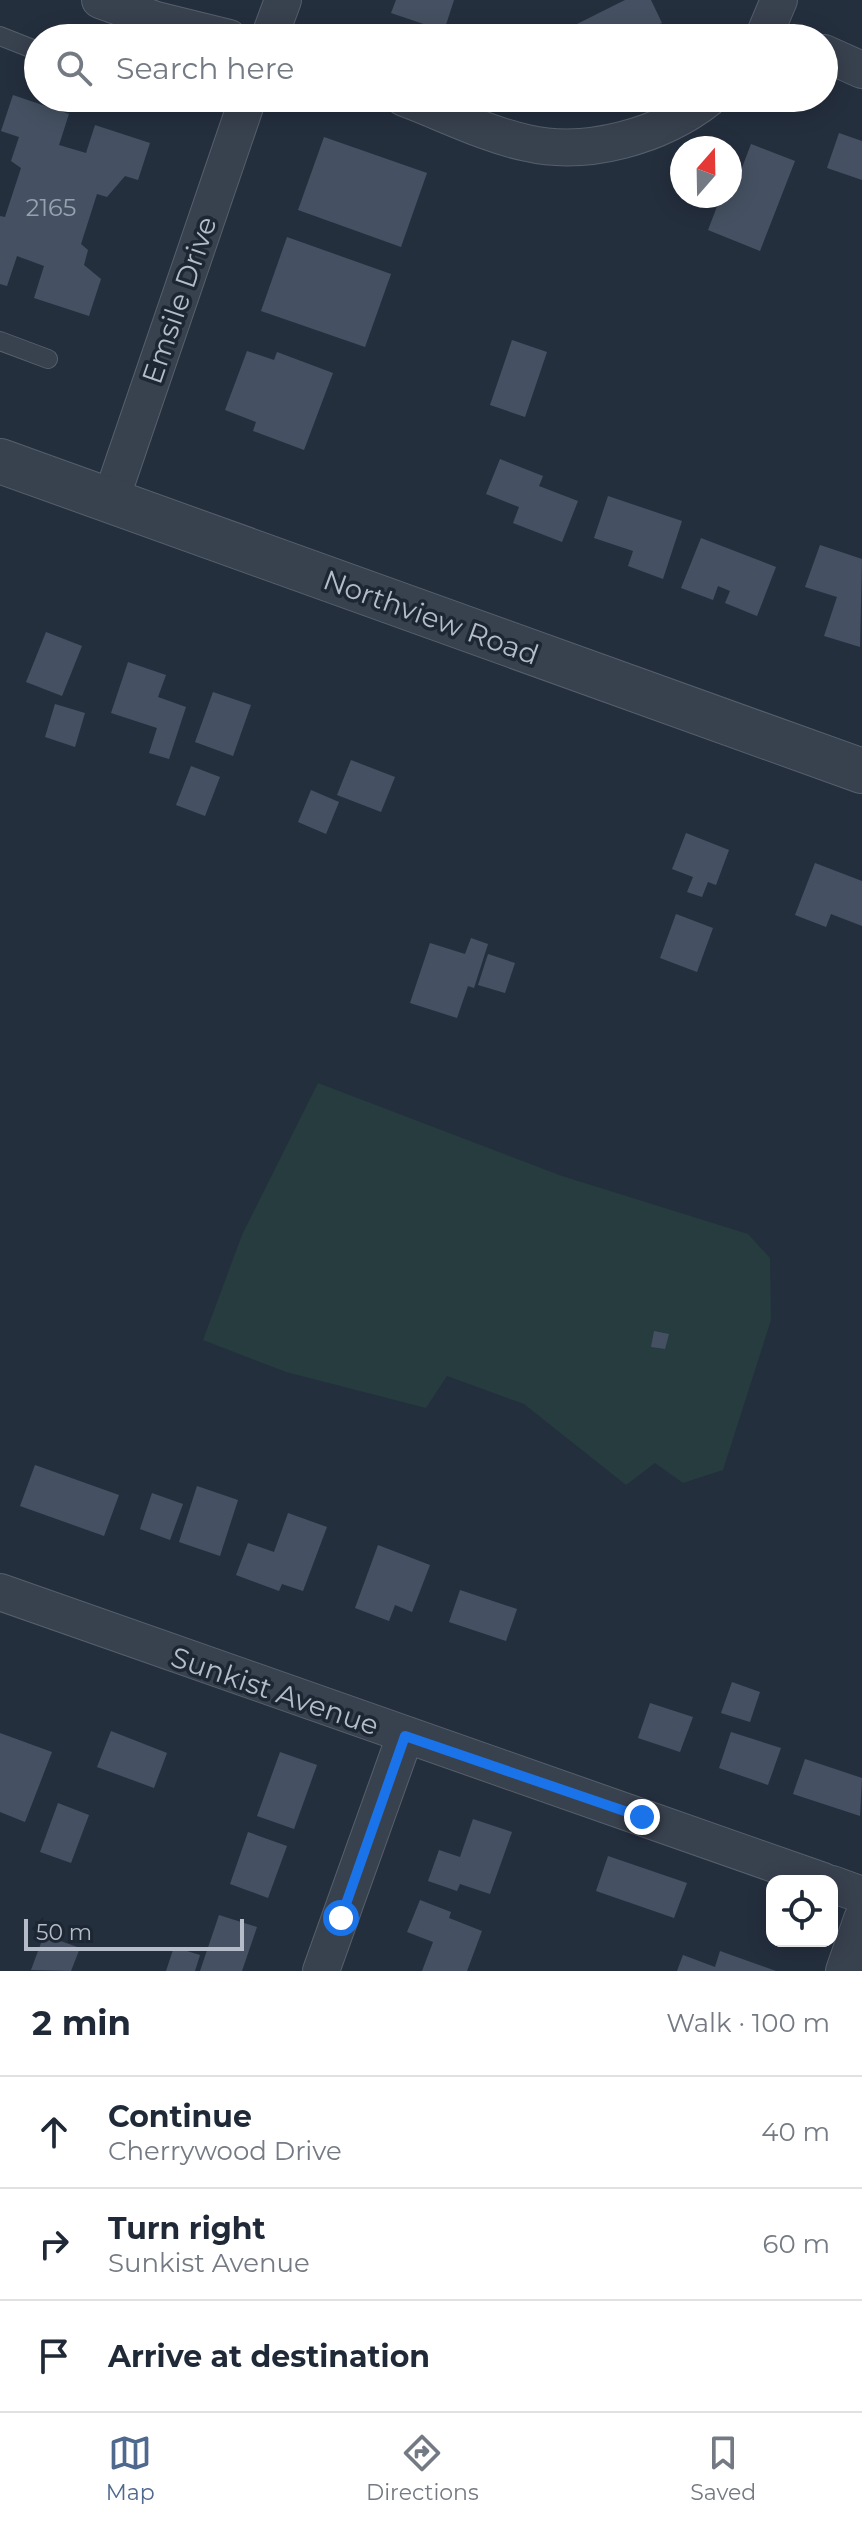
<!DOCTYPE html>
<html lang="en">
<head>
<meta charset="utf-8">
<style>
	:root { --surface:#fff; --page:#f6f6f7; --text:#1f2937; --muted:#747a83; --line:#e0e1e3; --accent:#4f688e }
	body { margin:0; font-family:Montserrat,sans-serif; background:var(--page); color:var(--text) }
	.controls { position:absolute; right:24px; bottom:24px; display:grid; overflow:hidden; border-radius:16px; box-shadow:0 4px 20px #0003 }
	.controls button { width:72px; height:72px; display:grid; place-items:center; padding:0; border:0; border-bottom:2px solid var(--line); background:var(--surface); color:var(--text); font:40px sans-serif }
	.compass { position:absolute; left:670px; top:136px; width:72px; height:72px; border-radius:50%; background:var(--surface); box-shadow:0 4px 20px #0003; rotate:20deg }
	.scale { position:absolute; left:24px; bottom:20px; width:220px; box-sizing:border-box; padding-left:8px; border:4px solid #b4bcc9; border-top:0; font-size:22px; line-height:28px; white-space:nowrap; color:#b4bcc9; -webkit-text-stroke:6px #1d2633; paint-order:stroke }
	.stop { position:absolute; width:24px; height:24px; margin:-18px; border:6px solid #1a73e8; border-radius:50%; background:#fff }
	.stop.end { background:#1a73e8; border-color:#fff; box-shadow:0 2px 8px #0008 }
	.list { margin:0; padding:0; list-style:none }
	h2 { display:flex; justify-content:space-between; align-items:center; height:104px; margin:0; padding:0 32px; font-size:34px }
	h2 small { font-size:26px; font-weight:400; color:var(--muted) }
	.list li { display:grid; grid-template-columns:52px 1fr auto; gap:24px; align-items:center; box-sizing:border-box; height:112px; padding:0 32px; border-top:2px solid var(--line) }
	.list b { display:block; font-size:30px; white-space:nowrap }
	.list p { margin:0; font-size:26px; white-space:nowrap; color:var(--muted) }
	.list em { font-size:26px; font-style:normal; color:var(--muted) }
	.icon { flex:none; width:44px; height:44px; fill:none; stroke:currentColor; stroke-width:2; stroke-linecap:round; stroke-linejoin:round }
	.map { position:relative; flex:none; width:862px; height:1971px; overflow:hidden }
	.search { position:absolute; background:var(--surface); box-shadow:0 4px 20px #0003; left:24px; right:24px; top:24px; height:88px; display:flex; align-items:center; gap:20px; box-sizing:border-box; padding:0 28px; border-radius:44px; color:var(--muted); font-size:30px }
	.sheet { height:440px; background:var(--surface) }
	nav { display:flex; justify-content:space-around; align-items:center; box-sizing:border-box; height:112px; border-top:2px solid var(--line); background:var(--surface); font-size:22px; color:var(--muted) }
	nav a { display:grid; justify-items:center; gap:4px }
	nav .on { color:var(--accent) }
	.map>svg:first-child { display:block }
	.green { fill:#263c3f }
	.building { fill:#455162 }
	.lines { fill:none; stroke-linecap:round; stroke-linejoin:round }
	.service-casing { stroke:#565f6c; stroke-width:20 }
	.minor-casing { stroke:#565f6c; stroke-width:38 }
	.tertiary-casing { stroke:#565f6c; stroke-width:46 }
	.service { stroke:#38414e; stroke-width:18 }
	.minor { stroke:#38414e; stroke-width:36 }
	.tertiary { stroke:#38414e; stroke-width:44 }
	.route { stroke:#1a73e8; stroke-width:10 }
	.labels { text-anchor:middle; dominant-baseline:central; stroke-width:7; stroke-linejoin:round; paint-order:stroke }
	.number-label { font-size:24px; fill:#98a1af }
	.street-label { font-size:28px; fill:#b4bcc9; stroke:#1d2633 }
</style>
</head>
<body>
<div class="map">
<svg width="862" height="1971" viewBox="0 0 862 1971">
	<rect width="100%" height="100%" fill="#242f3e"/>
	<!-- green -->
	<path class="green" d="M318 1083 562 1176 748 1234 770 1258 771 1320 723 1470 683 1483 655 1463 626 1485 524 1404 447 1376 426 1408 286 1372 203 1340 242 1235Z"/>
	<!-- building -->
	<g class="building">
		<path d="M396 0H454L444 31 391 13Z"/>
		<path d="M625 0H651L662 23 634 38H562L559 33Z"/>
		<path d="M13 95 69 114 59 145 86 153 95 125 150 143 138 180 125 176 107 197 97 194 81 244 88 250 84 265 101 279 89 316 34 298 44 266 17 256 7 286 0 284V216L5 217 21 168 11 161 19 137 1 131Z"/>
		<path d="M839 133 862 141V180L827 168Z"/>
		<path d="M324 137 427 173 401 247 298 210Z"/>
		<path d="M751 144 795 161 760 251 708 230 721 196 730 199Z"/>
		<path d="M287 237 391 274 365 347 261 311Z"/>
		<path d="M512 340 547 352 525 417 490 405Z"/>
		<path d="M247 351 274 360 277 352 333 373 304 450 253 431 256 422 225 410Z"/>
		<path d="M500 459 543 476 539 486 578 501 562 542 513 523 519 507 486 494Z"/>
		<path d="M608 496 682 521 663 579 628 566 633 551 594 538Z"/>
		<path d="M701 538 776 567 757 616 725 603 730 591 718 586 713 600 681 588Z"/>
		<path d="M820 545 862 559 860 647 824 636 837 597 805 587Z"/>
		<path d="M46 632 82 646 62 696 26 682Z"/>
		<path d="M128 662 166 675 158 697 186 707 169 759 149 753 157 728 111 713Z"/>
		<path d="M213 692 251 705 233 756 195 742Z"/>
		<path d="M55 704 85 713 75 747 45 737Z"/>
		<path d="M351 760 395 777 381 812 337 795Z"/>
		<path d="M191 766 220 777 205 816 176 805Z"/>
		<path d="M311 790 339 802 326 834 298 822Z"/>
		<path d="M686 833 729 850 716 885 708 882 702 897 687 892 693 877 672 869Z"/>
		<path d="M815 863 862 881V926L831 914 826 927 795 915Z"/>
		<path d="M676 914 713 928 697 972 660 958Z"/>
		<path d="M471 938 488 944 474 988 468 986 457 1018 410 1003 430 943 465 954Z"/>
		<path d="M488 954 515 963 505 993 478 985Z"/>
		<path d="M654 1331 669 1334 665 1349 651 1347Z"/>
		<path d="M35 1465 119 1495 104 1536 20 1506Z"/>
		<path d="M197 1486 238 1500 220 1556 179 1542Z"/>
		<path d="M152 1493 183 1504 170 1540 140 1529Z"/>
		<path d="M288 1513 327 1527 303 1591 282 1584 279 1591 236 1575 248 1543 274 1552Z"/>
		<path d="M378 1545 430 1565 412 1612 395 1605 389 1621 355 1608Z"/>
		<path d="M460 1590 517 1609 506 1641 449 1622Z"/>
		<path d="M732 1682 760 1692 750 1722 721 1713Z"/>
		<path d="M650 1703 693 1717 680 1752 638 1738Z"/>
		<path d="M111 1731 167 1753 154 1788 97 1767Z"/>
		<path d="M731 1732 781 1748 768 1785 719 1768Z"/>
		<path d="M0 1733 52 1752 25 1822 0 1812Z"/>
		<path d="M280 1752 317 1765 294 1829 257 1816Z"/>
		<path d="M805 1759 862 1778 860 1816 793 1794Z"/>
		<path d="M58 1803 89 1815 71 1863 40 1852Z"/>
		<path d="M473 1819 512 1832 490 1894 460 1884 457 1891 428 1881 439 1850 460 1857Z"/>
		<path d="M248 1832 287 1846 268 1898 230 1884Z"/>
		<path d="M608 1856 687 1883 674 1918 596 1891Z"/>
		<path d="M420 1900 451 1912 449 1918 482 1931 467 1971H422L433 1942 407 1932Z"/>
		<path d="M219 1915 257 1927 242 1971H200Z"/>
		<path d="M44 1935 80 1948 71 1971 31 1970Z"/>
		<path d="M174 1947 200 1955 195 1971H166Z"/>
		<path d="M720 1951 776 1971H677L683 1955 715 1967Z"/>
	</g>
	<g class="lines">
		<!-- service casing -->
		<g class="service-casing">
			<g id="service">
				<path d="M0 36 38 51"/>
				<path d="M0 341 48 359"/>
			</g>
		</g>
		<!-- minor casing -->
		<g class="minor-casing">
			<g id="minor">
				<path d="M100 0 156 20 229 38"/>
				<path d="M269 38 283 0"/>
				<path d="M763 38 779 0"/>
				<path d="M824 53 862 70"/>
				<path d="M404 98C444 113 485 134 527 143 587 157 661 136 709 98"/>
				<path d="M110 502 248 98"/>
				<path d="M0 1592 823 1881"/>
				<path d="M832 1884 862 1895"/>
				<path d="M321 1971 405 1736"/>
				<path d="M844 1971 862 1919"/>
			</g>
		</g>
		<!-- tertiary casing -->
		<g class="tertiary-casing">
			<path id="tertiary" d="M0 461 862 771"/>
		</g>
		<!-- service -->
		<use href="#service" class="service"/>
		<!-- minor -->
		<use href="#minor" class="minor"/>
		<!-- tertiary -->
		<use href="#tertiary" class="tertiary"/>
	</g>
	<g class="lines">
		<!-- route -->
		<path class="route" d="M341 1918 405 1736 642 1817"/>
	</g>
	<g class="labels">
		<!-- number labels -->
		<g class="number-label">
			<text x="51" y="207">2165</text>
		</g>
		<!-- street labels -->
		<g class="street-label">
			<text transform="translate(179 300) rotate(-71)">Emsile Drive</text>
			<text transform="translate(431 617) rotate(20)">Northview Road</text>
			<text transform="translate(275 1691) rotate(19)">Sunkist Avenue</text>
		</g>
	</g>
</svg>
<div class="controls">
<button><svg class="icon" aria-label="locate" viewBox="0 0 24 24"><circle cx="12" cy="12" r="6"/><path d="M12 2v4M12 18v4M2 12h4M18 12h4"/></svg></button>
</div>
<svg class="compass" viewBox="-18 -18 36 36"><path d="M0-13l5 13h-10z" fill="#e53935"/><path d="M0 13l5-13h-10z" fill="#747a83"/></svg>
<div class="scale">50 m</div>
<div class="stop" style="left:341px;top:1918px"></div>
<div class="stop end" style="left:642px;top:1817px"></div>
<div class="search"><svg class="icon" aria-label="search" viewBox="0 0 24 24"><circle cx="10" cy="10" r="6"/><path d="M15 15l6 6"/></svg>Search here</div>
</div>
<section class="sheet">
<h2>2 min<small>Walk · 100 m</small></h2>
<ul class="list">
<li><svg class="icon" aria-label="ahead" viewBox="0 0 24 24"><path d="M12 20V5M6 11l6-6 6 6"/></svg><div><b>Continue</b><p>Cherrywood Drive</p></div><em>40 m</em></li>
<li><svg class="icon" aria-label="right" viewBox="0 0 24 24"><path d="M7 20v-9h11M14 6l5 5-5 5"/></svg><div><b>Turn right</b><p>Sunkist Avenue</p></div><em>60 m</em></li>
<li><svg class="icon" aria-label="arrive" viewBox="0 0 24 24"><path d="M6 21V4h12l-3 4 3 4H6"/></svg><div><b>Arrive at destination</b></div></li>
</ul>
</section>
<nav>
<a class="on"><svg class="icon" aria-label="map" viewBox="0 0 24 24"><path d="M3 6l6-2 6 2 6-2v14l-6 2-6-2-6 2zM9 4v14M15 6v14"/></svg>Map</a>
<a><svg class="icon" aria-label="directions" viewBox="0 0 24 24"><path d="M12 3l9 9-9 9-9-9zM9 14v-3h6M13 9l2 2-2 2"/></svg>Directions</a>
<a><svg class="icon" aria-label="saved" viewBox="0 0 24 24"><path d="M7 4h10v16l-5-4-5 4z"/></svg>Saved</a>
</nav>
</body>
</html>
